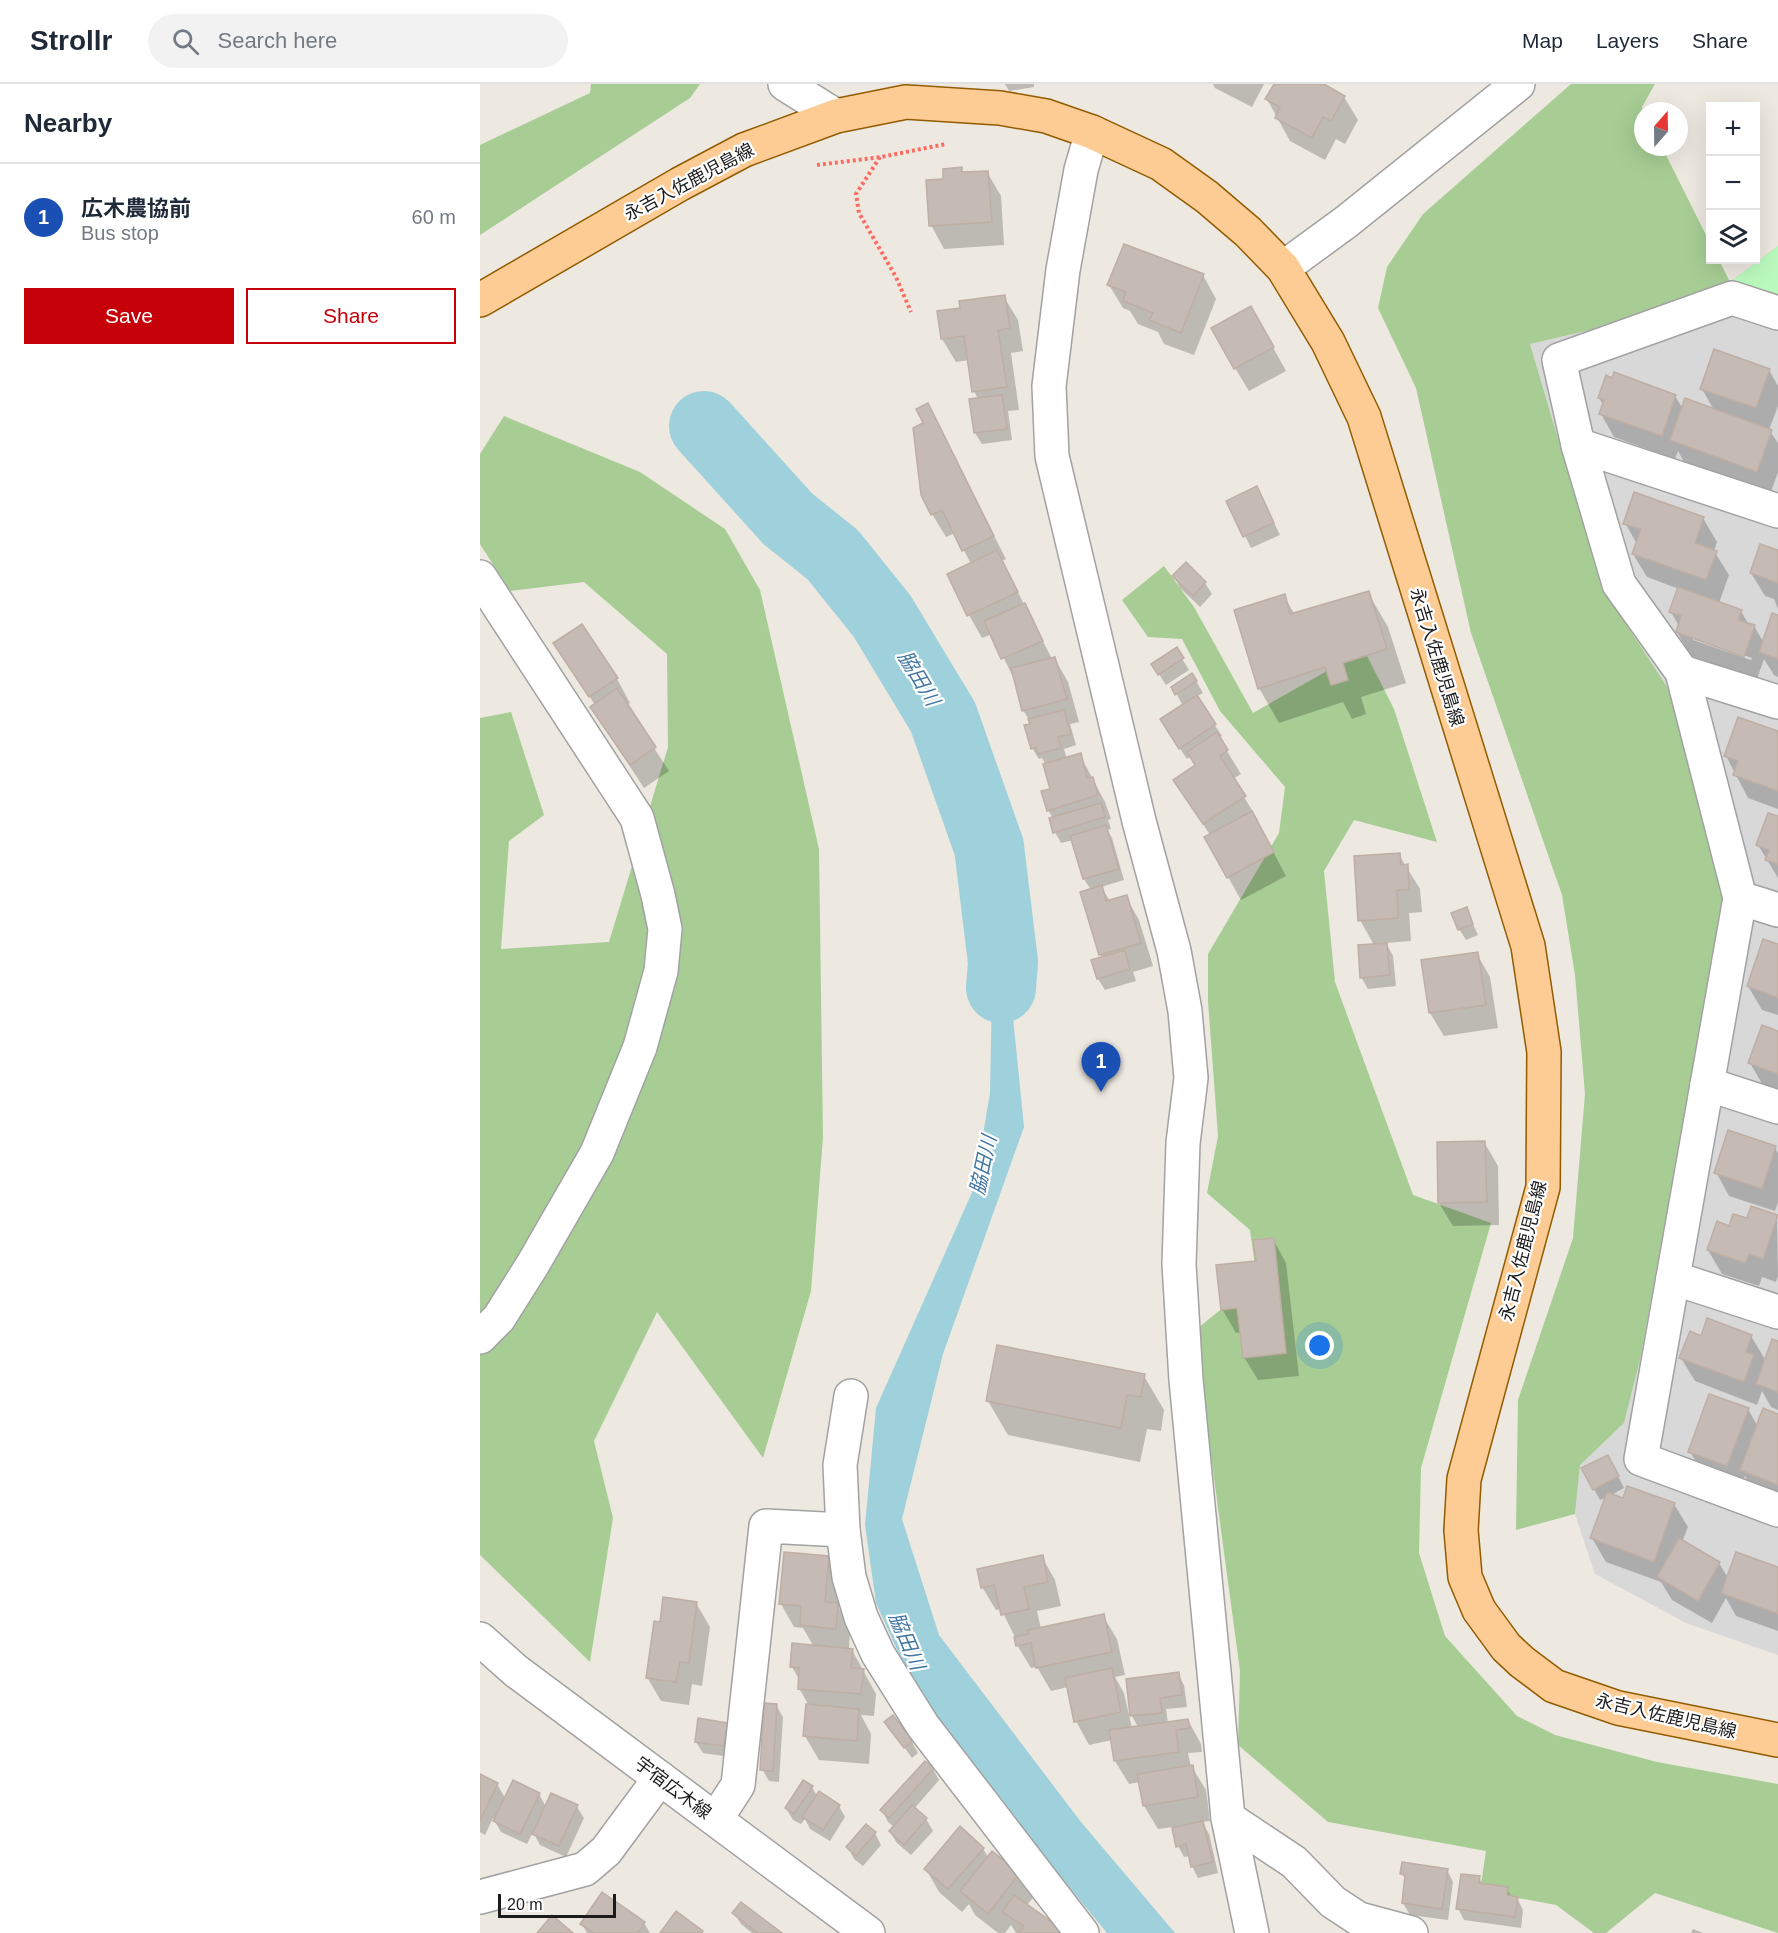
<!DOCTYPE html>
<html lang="en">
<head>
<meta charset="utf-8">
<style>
	:root { --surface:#fff; --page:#f2f2f3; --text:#1f2937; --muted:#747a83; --line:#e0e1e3; --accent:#c60008 }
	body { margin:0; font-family:Arial,"Noto Sans JP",sans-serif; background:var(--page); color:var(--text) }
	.controls { position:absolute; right:18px; top:18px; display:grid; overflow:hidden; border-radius:0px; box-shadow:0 6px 24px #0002 }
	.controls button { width:54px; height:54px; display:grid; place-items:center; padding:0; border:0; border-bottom:2px solid var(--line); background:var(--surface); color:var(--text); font:30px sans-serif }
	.compass { position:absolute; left:1154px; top:18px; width:54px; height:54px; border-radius:50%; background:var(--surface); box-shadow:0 6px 24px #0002; rotate:20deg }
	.scale { position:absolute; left:18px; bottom:15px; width:118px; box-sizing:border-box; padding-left:6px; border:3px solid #1b1b1b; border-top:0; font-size:16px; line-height:21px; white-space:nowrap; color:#1b1b1b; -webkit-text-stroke:4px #fff; paint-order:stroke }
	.you { position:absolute; left:840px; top:1262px; width:21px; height:21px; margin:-15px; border:4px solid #fff; border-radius:50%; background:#1a73e8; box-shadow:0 0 0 9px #1a73e833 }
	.badge { display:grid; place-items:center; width:39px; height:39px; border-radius:50%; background:var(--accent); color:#fff; font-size:20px; font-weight:700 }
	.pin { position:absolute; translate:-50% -50px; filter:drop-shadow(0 2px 3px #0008) }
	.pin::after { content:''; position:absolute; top:32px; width:21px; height:18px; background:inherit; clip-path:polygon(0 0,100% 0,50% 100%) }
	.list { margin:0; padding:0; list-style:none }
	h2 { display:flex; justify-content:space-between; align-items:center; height:78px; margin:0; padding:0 24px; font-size:26px }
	h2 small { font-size:20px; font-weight:400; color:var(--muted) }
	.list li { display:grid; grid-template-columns:39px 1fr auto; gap:18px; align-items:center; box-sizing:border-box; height:108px; padding:0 24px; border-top:2px solid var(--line) }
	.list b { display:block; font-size:22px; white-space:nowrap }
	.list p { margin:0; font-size:20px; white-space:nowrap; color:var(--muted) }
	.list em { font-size:20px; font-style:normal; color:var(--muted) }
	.actions { display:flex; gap:12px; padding:18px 24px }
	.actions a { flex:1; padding:14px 0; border:2px solid var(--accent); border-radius:0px; text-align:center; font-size:21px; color:var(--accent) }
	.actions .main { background:var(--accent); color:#fff }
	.icon { flex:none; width:33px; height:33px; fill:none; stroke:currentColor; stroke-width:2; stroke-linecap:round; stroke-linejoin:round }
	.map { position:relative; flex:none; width:1298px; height:1849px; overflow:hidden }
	header { display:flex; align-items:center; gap:36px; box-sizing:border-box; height:84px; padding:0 30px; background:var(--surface); border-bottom:2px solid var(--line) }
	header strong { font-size:28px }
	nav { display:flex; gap:33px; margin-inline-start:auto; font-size:21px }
	.search { width:420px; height:54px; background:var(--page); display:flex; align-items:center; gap:15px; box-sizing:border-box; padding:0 21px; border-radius:33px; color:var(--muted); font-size:22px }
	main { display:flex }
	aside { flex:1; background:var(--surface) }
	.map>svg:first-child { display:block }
	.residential { fill:#d9d8d8 }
	.forest { fill:#a7cd94 }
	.park { fill:#bbfabd }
	.water { fill:#9fd1dc }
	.shadow { fill:#0003; fill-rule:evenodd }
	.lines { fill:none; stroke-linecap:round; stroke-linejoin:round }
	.river { stroke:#9fd1dc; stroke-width:70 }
	.building { fill:#c5bab4; stroke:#bfaea3; stroke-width:1.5 }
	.minor-casing { stroke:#a2a2a2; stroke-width:36 }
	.major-casing { stroke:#925c00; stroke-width:36 }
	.path { stroke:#fc6c63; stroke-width:4; stroke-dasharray:3 3; stroke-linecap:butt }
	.minor { stroke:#fff; stroke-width:33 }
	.major { stroke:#fdcc95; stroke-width:33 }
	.labels { text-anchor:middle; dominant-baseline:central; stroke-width:4.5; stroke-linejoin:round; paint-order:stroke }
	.street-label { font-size:18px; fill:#1b1b1b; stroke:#fff }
	.water-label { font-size:20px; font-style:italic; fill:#4478a3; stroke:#fff }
</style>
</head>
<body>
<header>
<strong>Strollr</strong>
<div class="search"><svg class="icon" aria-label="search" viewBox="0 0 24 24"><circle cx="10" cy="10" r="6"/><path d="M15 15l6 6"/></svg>Search here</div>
<nav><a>Map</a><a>Layers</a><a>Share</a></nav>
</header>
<main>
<aside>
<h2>Nearby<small></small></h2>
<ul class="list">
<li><span class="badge" style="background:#1a4fb4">1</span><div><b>広木農協前</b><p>Bus stop</p></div><em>60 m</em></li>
</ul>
<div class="actions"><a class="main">Save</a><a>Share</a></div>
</aside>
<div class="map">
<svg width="1298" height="1849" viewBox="0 0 1298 1849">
	<rect width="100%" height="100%" fill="#ede8e0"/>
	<!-- residential -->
	<path class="residential" d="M1298 162V1571L1206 1539 1115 1490 1095 1430 1100 1381 1144 1339 1160 1276 1244 816 1189 606 1122 503 1050 260 1188 228 1250 198Z"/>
	<!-- forest -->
	<g class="forest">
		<path d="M111 0H220L210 14 0 151V61L110 9Z"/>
		<path d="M1091 0H1175L1162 23 1163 27V63H1182L1230 159V176H1239L1250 198 1188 228 1050 260 1122 503 1189 606 1244 816 1160 1276 1144 1339 1100 1381 1095 1430 1036 1446 1038 1316 1093 1154 1105 1010 1095 891 1082 811 991 549 936 304 898 224 907 183 943 130Z"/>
		<path d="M24 332 160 388 245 445 280 506 339 765 343 1053 331 1207 283 1374 177 1228 114 1357 133 1434 110 1578 0 1471V634L31 628 64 731 29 757 21 865 129 858 188 663 187 570 104 498 30 507 0 460V370Z"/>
		<path d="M684 482 714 523 773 629 884 566 914 625 957 758 874 736 844 787 855 898 933 1111 1011 1139 941 1384 939 1469 965 1552 1037 1632 1075 1651 1177 1678 1298 1700V1849L1175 1809 1126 1849H1114L1076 1821 1000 1807 1006 1767 848 1738 758 1661 760 1587 720 1290 718 1244 777 1196 770 1146 727 1109 738 1052 728 917V870L799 749 805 703 740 627 702 555 668 553 642 516Z"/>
	</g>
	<!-- park -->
	<path class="park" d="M1298 162V213L1250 198Z"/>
	<!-- water -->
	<path class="water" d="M515 754 544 1043 463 1270 422 1435 459 1551 601 1738 695 1849H627L455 1639 423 1579 396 1519 385 1441 396 1324 494 1104 510 1009Z"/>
	<!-- shadow -->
	<g class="shadow">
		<path d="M525 0H554V3L529 7Z"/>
		<path d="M733 0H784L772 23 735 4Z"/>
		<path d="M795 0H840L864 13 878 36 865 60 856 55 845 76 810 57 787 15Z"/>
		<path d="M481 85 484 90 507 88 521 112 524 161 464 165 451 141 465 96Z"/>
		<path d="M723 191 736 215 714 271 684 260 678 248 658 240 650 227 643 224 629 201Z"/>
		<path d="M524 213 538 236 543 267 531 269 539 326 528 327 532 356 502 360 495 349 498 315 494 307 489 276 476 278 462 255 481 225Z"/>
		<path d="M784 247 806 287 769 307 755 284Z"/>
		<path d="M1289 286 1298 302V322L1289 346 1298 359V388L1290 411 1205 380 1198 367 1195 375 1134 353 1121 330 1124 322 1119 314 1195 312 1203 325 1234 326 1222 305Z"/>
		<path d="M447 321 526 475 522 477 572 575H575L588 598 599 638 590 640 596 661 584 665 587 675 600 671 625 718 631 735 628 736 631 745 627 746 632 754 644 796 621 803 630 817 646 813 659 836 673 882 653 888 656 897 625 906 618 895 613 877 622 874 620 870 611 806 604 795 593 756 581 759 575 748 573 734 568 726 571 706 566 681 562 674 559 675 552 664V641L543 626 535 597 512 550 502 554 489 531 491 480 475 449 466 453 452 430 445 340Z"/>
		<path d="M783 416 800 451 771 464 748 417Z"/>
		<path d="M1223 434 1237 458 1234 467 1249 491 1239 519 1261 527 1269 541 1274 542 1284 559 1298 533V593L1294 591 1284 575 1277 595 1211 572 1197 548 1199 542 1191 528 1199 505 1167 493 1153 470 1157 460 1145 439ZM1213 553 1272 574 1271 576 1213 556Z"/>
		<path d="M1298 468V525L1294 515 1285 512 1271 489Z"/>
		<path d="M694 492 725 499 732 510 720 523 700 504Z"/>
		<path d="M888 509 908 543 926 599 881 613 886 630 872 635 863 618 799 639 779 604 804 512 815 531Z"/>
		<path d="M102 542 137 595 150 619 146 621 189 687 164 704 126 646 112 623 115 621 75 559Z"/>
		<path d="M696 565 709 586 686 601 673 581Z"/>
		<path d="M716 597 723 609 716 613 742 652 739 654 761 690 753 695 778 736 777 737 806 792 761 816 748 793 730 751 695 696 717 682 711 672 707 675 688 647 703 622 693 603Z"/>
		<path d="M1298 649V725L1268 714 1246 672Z"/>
		<path d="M1298 733V794L1278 761Z"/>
		<path d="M919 771 940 805 942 828 929 829 931 857 906 859 913 872 916 902 888 905 881 893 894 861 880 836Z"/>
		<path d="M986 825 998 851 986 856 979 845Z"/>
		<path d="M1298 862V931L1282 926 1268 902Z"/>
		<path d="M997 870 1010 893 1018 944 964 952 950 929Z"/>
		<path d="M1298 948V1008L1284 1003 1270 979Z"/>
		<path d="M1004 1058 1018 1082 1019 1141 973 1142 959 1119 958 1059Z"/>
		<path d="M1295 1064 1298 1069V1118L1295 1127 1249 1112 1236 1088Z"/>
		<path d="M1297 1132 1298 1192 1296 1198 1282 1193 1279 1202 1242 1190 1228 1166 1250 1144 1268 1136Z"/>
		<path d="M793 1155 806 1179 819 1292 778 1296 764 1273 761 1248 756 1249 742 1225Z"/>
		<path d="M1271 1252 1286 1277 1298 1259V1326L1291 1323 1282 1307 1277 1321 1215 1297 1201 1274 1222 1254Z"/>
		<path d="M664 1292 684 1326 681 1347 667 1345 660 1378 528 1351 508 1317Z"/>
		<path d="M1268 1325 1278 1343 1298 1331V1419L1275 1410 1265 1392 1260 1404 1223 1391 1210 1367Z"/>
		<path d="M1134 1384 1144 1404 1131 1411 1144 1416 1194 1420 1208 1443 1202 1458 1239 1479 1248 1494 1298 1485V1547L1256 1532 1246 1514 1232 1539 1192 1516 1181 1498 1126 1478 1112 1454 1127 1413 1120 1416 1114 1405Z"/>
		<path d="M348 1473 361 1497 359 1524 370 1544 369 1566H372L396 1610 394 1632 381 1631 391 1650 389 1680 339 1676 325 1652 329 1622 319 1604 320 1597 312 1583 334 1563 323 1544 314 1543 301 1520Z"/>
		<path d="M562 1473 575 1496 581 1522 557 1527 561 1545 623 1532 637 1555 645 1591 635 1593 644 1609 652 1644 658 1643 652 1632 647 1596 698 1590 704 1601 707 1623 686 1625 688 1639 708 1636 721 1660 722 1668 708 1669 711 1683H712L726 1706 730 1737 722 1738 729 1750 738 1789 718 1794 712 1782 710 1772 704 1773 698 1762 693 1743 678 1745 664 1722 660 1698 649 1700 635 1677 632 1656 609 1661 596 1637 588 1603 571 1607 557 1583 551 1584 537 1561 535 1553 521 1525 516 1526 502 1503Z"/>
		<path d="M216 1519 230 1543 222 1602 212 1600 209 1621 181 1617 167 1593 181 1540Z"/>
		<path d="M296 1621 303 1633 299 1698 289 1697 282 1685Z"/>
		<path d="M406 1638 432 1658 438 1669 432 1674Z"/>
		<path d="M247 1640 253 1652 250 1673 223 1669 216 1658Z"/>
		<path d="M453 1685 459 1696 434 1725 446 1735 453 1747 431 1771 417 1759 410 1748 414 1743 408 1738 402 1726Z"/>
		<path d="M0 1692 17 1700 25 1714 59 1710 66 1723 72 1711 97 1723 104 1734 86 1773 60 1761 53 1748 47 1760 21 1748 13 1734 5 1751 0 1748Z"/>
		<path d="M332 1703 337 1712 359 1722 365 1733 350 1757 330 1745 325 1735 321 1740 313 1736 306 1724Z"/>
		<path d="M395 1749 401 1761 383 1782 374 1775 368 1763Z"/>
		<path d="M503 1765 508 1773 539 1790 553 1814 546 1822 583 1849H536L531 1841 525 1849H518L495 1831 489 1820 482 1828 459 1808 446 1785Z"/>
		<path d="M967 1786 973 1798 968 1836 930 1831 923 1819 926 1797 922 1789Z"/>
		<path d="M999 1794 1003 1801 1027 1805 1032 1814H1037L1043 1826 1041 1844 984 1836 978 1824Z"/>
		<path d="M122 1810 164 1839 170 1849H107L102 1840Z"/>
		<path d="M254 1829 299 1849H272L261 1840Z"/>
		<path d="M1213 1845 1223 1849H1211Z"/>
	</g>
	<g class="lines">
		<!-- river -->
		<path class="river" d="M224 342 308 435 353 471 402 532 463 633 509 763 523 878 521 904"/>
	</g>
	<!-- building -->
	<g class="building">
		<path d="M794 0H844L865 12 851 37 843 33 832 54 795 34 800 23 785 15Z"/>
		<path d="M482 83V88L508 87 512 138 449 142 446 96 463 95V85Z"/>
		<path d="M644 160 724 190 701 249 669 236 673 229 643 217 646 208 627 201Z"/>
		<path d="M525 211 530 244 518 246 527 303 492 308 484 252 461 255 457 227 480 224 479 217Z"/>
		<path d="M771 222 794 263 754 285 731 244Z"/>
		<path d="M1234 265 1290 285 1276 324 1220 305Z"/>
		<path d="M1134 288 1196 311 1182 352 1119 330 1124 316 1118 314 1126 291 1132 294Z"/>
		<path d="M522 311 527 345 494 349 489 315Z"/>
		<path d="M1205 314 1292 346 1277 388 1190 356Z"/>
		<path d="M448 319 514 452 482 467 462 426 451 431 441 411 433 344 443 339 436 325Z"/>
		<path d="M777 402 794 439 763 453 746 417Z"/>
		<path d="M1154 408 1224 433 1215 459 1237 467 1226 496 1152 470 1161 445 1143 440Z"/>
		<path d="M1280 460 1298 466V499L1270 489Z"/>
		<path d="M517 466 538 508 487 532 467 490Z"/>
		<path d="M706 478 726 498 713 512 692 492Z"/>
		<path d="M1198 503 1262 526 1258 536 1275 541 1264 573 1196 548 1201 532 1189 528Z"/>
		<path d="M889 507 907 565 863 579 868 596 851 601 845 583 778 605 754 526 805 510 810 530Z"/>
		<path d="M545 519 563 557 521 575 504 537Z"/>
		<path d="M1292 529 1298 531V575L1279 568Z"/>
		<path d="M102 540 138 594 109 613 73 559Z"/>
		<path d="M697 563 704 574 678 591 671 580Z"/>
		<path d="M575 573 587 615 542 627 531 584Z"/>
		<path d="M712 589 717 597 695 611 691 603Z"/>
		<path d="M137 604 176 663 150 681 110 623Z"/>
		<path d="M717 611 736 640 699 665 680 635Z"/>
		<path d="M584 626 591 650 578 653 581 664 558 670 556 663 551 665 544 641 550 640 548 635Z"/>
		<path d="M1258 633 1298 647V707L1253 691 1258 677 1244 672Z"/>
		<path d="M737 648 748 666 740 672 766 712 723 740 693 696 715 681 707 668Z"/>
		<path d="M601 669 607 694 613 693 618 711 567 727 561 707 570 705 563 680Z"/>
		<path d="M621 719 625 733 573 749 569 734Z"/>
		<path d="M772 727 794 768 747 794 724 753Z"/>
		<path d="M1288 729 1298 732V780L1285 776 1289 766 1276 761Z"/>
		<path d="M626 741 639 785 603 795 590 752Z"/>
		<path d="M920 769 921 781 928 780 929 805 917 806 918 834 878 837 874 772Z"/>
		<path d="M622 801 626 817 647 811 661 859 619 871 600 808Z"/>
		<path d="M987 823 993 840 978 846 971 829Z"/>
		<path d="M1283 855 1298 860V914L1267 902Z"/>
		<path d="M907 859 910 891 880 894 878 861Z"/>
		<path d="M645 866 650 885 617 895 611 876Z"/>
		<path d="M998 868 1006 921 949 929 941 876Z"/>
		<path d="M1282 941 1298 947V990L1268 979Z"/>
		<path d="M1248 1046 1296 1062 1282 1105 1234 1089Z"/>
		<path d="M1005 1057 1007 1118 958 1119 957 1058Z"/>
		<path d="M1271 1122 1298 1131 1283 1175 1269 1170 1265 1179 1227 1166 1237 1137 1249 1142 1253 1130 1267 1134Z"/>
		<path d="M794 1154 806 1269 763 1274 757 1224 741 1226 736 1181 776 1177 773 1156Z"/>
		<path d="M1227 1234 1272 1251 1266 1268 1274 1271 1264 1298 1199 1274 1210 1247 1221 1252Z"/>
		<path d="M1292 1255 1298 1257V1308L1276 1300Z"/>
		<path d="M517 1261 665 1290 661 1313 647 1311 641 1344 506 1317Z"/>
		<path d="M1229 1310 1269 1324 1247 1382 1208 1368Z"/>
		<path d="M1283 1324 1298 1330V1401L1260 1386Z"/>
		<path d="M1128 1371 1139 1392 1113 1406 1101 1384Z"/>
		<path d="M1147 1402 1195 1419 1174 1478 1110 1454 1127 1408 1143 1414Z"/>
		<path d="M1199 1454 1240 1478 1218 1517 1177 1493Z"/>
		<path d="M304 1468 349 1472 345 1518 358 1519 356 1545 320 1541 321 1522 299 1520Z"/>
		<path d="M1256 1468 1298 1483V1530L1241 1509Z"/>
		<path d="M563 1471 568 1498 544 1503 549 1525 521 1531 514 1501 501 1504 497 1485Z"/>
		<path d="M183 1513 217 1518 209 1579 200 1578 196 1598 166 1594 174 1537 180 1538Z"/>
		<path d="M624 1530 632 1568 556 1584 551 1559 536 1562 534 1553 549 1550 548 1546Z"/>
		<path d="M312 1559 373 1565 371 1584 384 1585 381 1610 318 1605 319 1584 310 1583Z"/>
		<path d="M632 1584 641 1628 594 1638 585 1594Z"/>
		<path d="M699 1588 702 1611 680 1614 682 1629 650 1632 646 1595Z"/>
		<path d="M284 1619 297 1620 293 1687 280 1686Z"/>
		<path d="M326 1620 379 1625 377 1657 323 1652Z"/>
		<path d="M413 1631 433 1657 424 1664 404 1638Z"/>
		<path d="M218 1634 248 1639 244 1662 215 1658Z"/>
		<path d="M708 1635 710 1644 696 1646 699 1668 634 1677 629 1646Z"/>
		<path d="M445 1677 454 1684 409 1734 400 1726Z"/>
		<path d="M713 1681 718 1713 663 1722 657 1690Z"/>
		<path d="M0 1690 18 1699 0 1737Z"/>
		<path d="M33 1696 60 1709 40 1750 13 1737Z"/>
		<path d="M323 1696 333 1702 314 1730 305 1724Z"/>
		<path d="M339 1707 360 1721 343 1746 322 1733Z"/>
		<path d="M71 1709 98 1721 79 1762 52 1750Z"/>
		<path d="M432 1721 447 1734 424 1761 409 1747Z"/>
		<path d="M723 1737 733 1778 711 1783 706 1760 696 1763 692 1744Z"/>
		<path d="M386 1740 396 1748 376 1772 366 1763Z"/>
		<path d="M480 1742 504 1764 468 1805 444 1785Z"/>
		<path d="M512 1767 540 1789 508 1830 480 1807Z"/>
		<path d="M922 1778 968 1785 962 1825 922 1819 925 1791 920 1790Z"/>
		<path d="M981 1790 1000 1792 999 1799 1028 1803 1027 1811 1038 1813 1035 1833 976 1825Z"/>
		<path d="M122 1808 165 1838 158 1849H114L100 1840Z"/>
		<path d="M534 1811 583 1846 581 1849H539L544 1842 522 1828Z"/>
		<path d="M261 1818 302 1849H278L252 1829Z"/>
		<path d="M196 1827 223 1847 222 1849H180Z"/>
		<path d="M72 1831 93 1849H57Z"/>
	</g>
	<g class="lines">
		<!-- minor casing -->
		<g class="minor-casing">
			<g id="minor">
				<path d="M305 0 356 32"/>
				<path d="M612 48 601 86 583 186 569 302 572 372 659 737 694 867 705 927 711 994 703 1059 699 1180 706 1296 748 1734 772 1849"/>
				<path d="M803 184 866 138 1038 0"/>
				<path d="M1298 229 1252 214 1079 276 1098 361 1139 500 1202 588 1260 814 1161 1375 1298 1426"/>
				<path d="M1098 361 1298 427"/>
				<path d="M0 493 157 734 178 811 185 845 181 887 160 963 117 1069 53 1180 19 1234 0 1253"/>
				<path d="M1202 588 1298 618"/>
				<path d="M1260 814 1298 826"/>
				<path d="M1227 1000 1298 1023"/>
				<path d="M1193 1194 1298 1228"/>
				<path d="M371 1312 360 1381 363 1446 369 1493 381 1533 398 1570 443 1642 602 1849"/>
				<path d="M0 1555 36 1587 388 1849"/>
				<path d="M748 1734 814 1778 853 1818 879 1835 931 1849"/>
				<path d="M236 1735 258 1701 286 1442 363 1446"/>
				<path d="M0 1813 105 1785 126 1767 180 1694"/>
			</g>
		</g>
		<!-- major casing -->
		<g class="major-casing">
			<path id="major" d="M0 216 200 100 264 66 356 32 426 18 520 24 566 32 612 48 681 80 727 113 768 148 803 184 848 258 884 333 1048 862 1064 968 1063 1103 984 1395 981 1446 985 1493 999 1526 1026 1563 1042 1578 1074 1602 1138 1624 1298 1656"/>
		</g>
		<!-- path -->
		<g class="path">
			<path d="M400 73 376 110 379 129 416 193 431 228"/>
			<path d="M337 81 401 73 466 60"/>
		</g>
		<!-- minor -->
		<use href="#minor" class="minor"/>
		<!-- major -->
		<use href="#major" class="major"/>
	</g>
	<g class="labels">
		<!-- street labels -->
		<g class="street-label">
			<text transform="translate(209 98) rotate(-28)">永吉入佐鹿児島線</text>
			<text transform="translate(957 573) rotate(73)">永吉入佐鹿児島線</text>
			<text transform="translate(1043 1167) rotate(-76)">永吉入佐鹿児島線</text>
			<text transform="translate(1186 1632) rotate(13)">永吉入佐鹿児島線</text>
			<text transform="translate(193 1704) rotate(37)">宇宿広木線</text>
		</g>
		<!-- water labels -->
		<g class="water-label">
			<text transform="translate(439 594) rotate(59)">脇田川</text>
			<text transform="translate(503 1081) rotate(-78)">脇田川</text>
			<text transform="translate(427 1557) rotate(67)">脇田川</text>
		</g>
	</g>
</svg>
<div class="controls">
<button>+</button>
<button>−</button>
<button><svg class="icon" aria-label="layers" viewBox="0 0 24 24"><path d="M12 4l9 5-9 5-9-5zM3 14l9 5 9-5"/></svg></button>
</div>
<svg class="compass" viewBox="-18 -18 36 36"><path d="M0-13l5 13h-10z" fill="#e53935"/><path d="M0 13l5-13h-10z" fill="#747a83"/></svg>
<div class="scale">20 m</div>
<div class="you"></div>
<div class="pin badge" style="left:621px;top:1008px;background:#1a4fb4">1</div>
</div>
</main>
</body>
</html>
